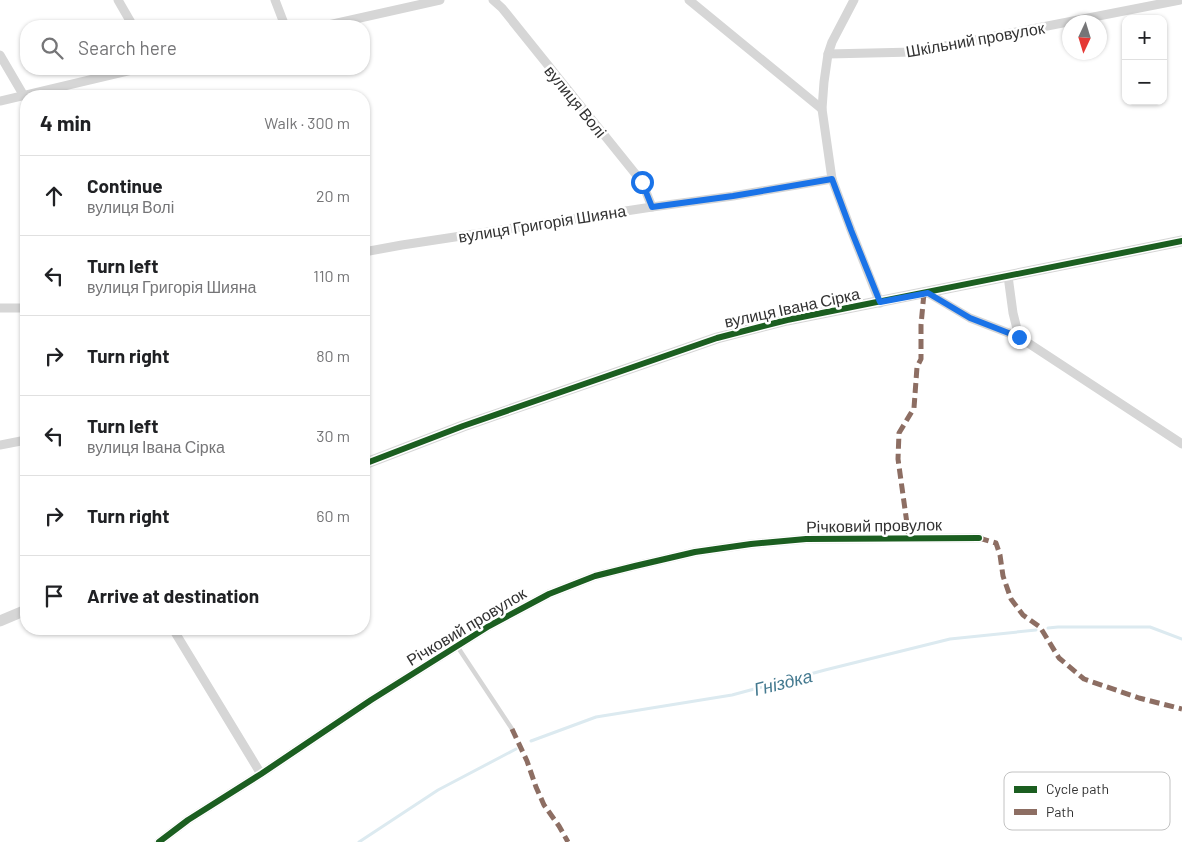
<!DOCTYPE html>
<html lang="en">
<head>
<meta charset="utf-8">
<style>
	:root { --surface:#fff; --page:#f2f2f2; --text:#202124; --muted:#757577; --line:#e0e0e0 }
	body { margin:0; font-family:Barlow,sans-serif; background:var(--page); color:var(--text) }
	.controls { position:absolute; right:15px; top:15px; display:grid; overflow:hidden; border-radius:10px; box-shadow:0 1px 4px #0004 }
	.controls button { width:45px; height:45px; display:grid; place-items:center; padding:0; border:0; border-bottom:1px solid var(--line); background:var(--surface); color:var(--text); font:25px sans-serif }
	.compass { position:absolute; left:1062px; top:15px; width:45px; height:45px; border-radius:50%; background:var(--surface); box-shadow:0 1px 4px #0004; rotate:184deg }
	.stop { position:absolute; width:15px; height:15px; margin:-11px; border:4px solid #1a73e8; border-radius:50%; background:#fff }
	.stop.end { background:#1a73e8; border-color:#fff; box-shadow:0 1px 5px #0008 }
	.list { margin:0; padding:0; list-style:none }
	h2 { display:flex; justify-content:space-between; align-items:center; height:65px; margin:0; padding:0 20px; font-size:21px }
	h2 small { font-size:16px; font-weight:400; color:var(--muted) }
	.list li { display:grid; grid-template-columns:32px 1fr auto; gap:15px; align-items:center; box-sizing:border-box; height:80px; padding:0 20px; border-top:1px solid var(--line) }
	.list b { display:block; font-size:19px; white-space:nowrap }
	.list p { margin:0; font-size:16px; white-space:nowrap; color:var(--muted) }
	.list em { font-size:16px; font-style:normal; color:var(--muted) }
	.icon { flex:none; width:28px; height:28px; fill:none; stroke:currentColor; stroke-width:2; stroke-linecap:round; stroke-linejoin:round }
	.map { position:relative; flex:none; width:1182px; height:842px; overflow:hidden }
	.search { position:absolute; background:var(--surface); box-shadow:0 1px 4px #0004; left:20px; top:20px; width:350px; height:55px; display:flex; align-items:center; gap:12px; box-sizing:border-box; padding:0 18px; border-radius:20px; color:var(--muted); font-size:19px }
	.panel { position:absolute; background:var(--surface); box-shadow:0 1px 4px #0004; left:20px; top:90px; width:350px; height:545px; border-radius:20px }
	.map>svg:first-child { display:block }
	.lines { fill:none; stroke-linecap:round; stroke-linejoin:round }
	.stream { stroke:#dceaf0; stroke-width:3 }
	.service { stroke:#d6d6d6; stroke-width:4.5 }
	.minor { stroke:#d6d6d6; stroke-width:9 }
	.tertiary { stroke:#d6d6d6; stroke-width:11 }
	.quiet { stroke:#8d6e63; stroke-width:5; stroke-dasharray:10 5; stroke-linecap:butt }
	.cycleway-casing { stroke:#fff; stroke-width:9 }
	.cycleway { stroke:#1b5e20; stroke-width:6 }
	.route { stroke:#1a73e8; stroke-width:6 }
	.labels { text-anchor:middle; dominant-baseline:central; stroke-width:5; stroke-linejoin:round; paint-order:stroke }
	.street-label { font-size:16px; fill:#323232; stroke:#fff }
	.water-label { font-size:18px; font-style:italic; fill:#457a90; stroke:#fff }
	.key { fill:#fff; stroke:#c2c2c2; stroke-width:1 }
	.key-label { font-size:14px; fill:#323232 }
</style>
</head>
<body>
<div class="map">
<svg width="1182" height="842" viewBox="0 0 1182 842">
	<rect width="100%" height="100%" fill="#fff"/>
	<g class="lines">
		<!-- stream -->
		<g class="stream">
			<path d="M1048 628 1058 627H1150L1182 639"/>
			<path d="M531 741 596 717 732 695 825 670 950 639 1036 630"/>
			<path d="M359 842 438 790 516 749"/>
		</g>
		<!-- service -->
		<path class="service" d="M457 646 512 729"/>
		<!-- minor -->
		<g class="minor">
			<path d="M118 0 133 26"/>
			<path d="M275 0 285 26"/>
			<path d="M493 0 502 8 642 182 652 207"/>
			<path d="M689 0 822 109"/>
			<path d="M324 26 440 0"/>
			<path d="M828 54 914 52 1180 0"/>
			<path d="M0 55 24 96"/>
			<path d="M0 101 136 69"/>
			<path d="M832 179 851 230 880 303"/>
			<path d="M364 252 402 245 652 207 733 196 832 179 822 109 824 82 828 54 832 42 854 0"/>
			<path d="M1008 276 1013 313 1019 337"/>
			<path d="M928 293 970 318 1019 337 1182 444"/>
			<path d="M0 308H26"/>
			<path d="M0 445 26 440"/>
			<path d="M173 629 261 774"/>
			<path d="M159 842 188 820 261 774 371 700 489 626 549 594 595 576 635 566 695 552 751 544 806 539 979 538"/>
		</g>
		<!-- tertiary -->
		<g class="tertiary">
			<path d="M364 464 463 426 717 338 787 320 1182 241"/>
			<path d="M0 621 26 610"/>
		</g>
		<!-- quiet -->
		<g class="quiet">
			<path d="M909 538 898 459 899 433 914 408 917 367 921 359V325L924 293"/>
			<path d="M979 538 996 543 1000 555 1003 576 1011 599 1023 615 1040 627 1059 658 1084 679 1139 698 1182 709"/>
			<path d="M512 729 527 761 536 787 544 805 559 826 568 842"/>
		</g>
		<!-- cycleway casing -->
		<g class="cycleway-casing">
			<g id="cycleway">
				<path d="M364 464 463 426 717 338 787 320 1182 241"/>
				<path d="M159 842 188 820 261 774 371 700 489 626 549 594 595 576 635 566 695 552 751 544 806 539 979 538"/>
			</g>
		</g>
		<!-- cycleway -->
		<use href="#cycleway" class="cycleway"/>
	</g>
	<g class="lines">
		<!-- route -->
		<path class="route" d="M642 182 652 207 733 196 832 179 851 230 880 302 928 293 970 318 1019 337"/>
	</g>
	<g class="labels">
		<!-- street labels -->
		<g class="street-label">
			<text transform="translate(975 39) rotate(-10)">Шкільний провулок</text>
			<text transform="translate(576 101) rotate(51)">вулиця Волі</text>
			<text transform="translate(542 223) rotate(-9)">вулиця Григорія Шияна</text>
			<text transform="translate(792 307) rotate(-12)">вулиця Івана Сірка</text>
			<text transform="translate(874 525) rotate(-1)">Річковий провулок</text>
			<text transform="translate(466 626) rotate(-31)">Річковий провулок</text>
		</g>
		<!-- water labels -->
		<g class="water-label">
			<text transform="translate(783 682) rotate(-14)">Гніздка</text>
		</g>
	</g>
	<!-- legend -->
	<rect x="1004" y="772" width="166" height="58" rx="8" class="key"/>
	<rect x="1014" y="786" width="23" height="7" fill="#1b5e20"/>
	<rect x="1014" y="809" width="23" height="6" fill="#8d6e63"/>
	<g class="key-label">
		<text x="1046" y="794">Cycle path</text>
		<text x="1046" y="817">Path</text>
	</g>
</svg>
<div class="controls">
<button>+</button>
<button>−</button>
</div>
<svg class="compass" viewBox="-18 -18 36 36"><path d="M0-13l5 13h-10z" fill="#e53935"/><path d="M0 13l5-13h-10z" fill="#757577"/></svg>
<div class="stop" style="left:642px;top:182px"></div>
<div class="stop end" style="left:1019px;top:337px"></div>
<div class="search"><svg class="icon" aria-label="search" viewBox="0 0 24 24"><circle cx="10" cy="10" r="6"/><path d="M15 15l6 6"/></svg>Search here</div>
<section class="panel">
<h2>4 min<small>Walk · 300 m</small></h2>
<ul class="list">
<li><svg class="icon" aria-label="ahead" viewBox="0 0 24 24"><path d="M12 20V5M6 11l6-6 6 6"/></svg><div><b>Continue</b><p>вулиця Волі</p></div><em>20 m</em></li>
<li><svg class="icon" aria-label="left" viewBox="0 0 24 24"><path d="M17 20v-9H6M10 6l-5 5 5 5"/></svg><div><b>Turn left</b><p>вулиця Григорія Шияна</p></div><em>110 m</em></li>
<li><svg class="icon" aria-label="right" viewBox="0 0 24 24"><path d="M7 20v-9h11M14 6l5 5-5 5"/></svg><div><b>Turn right</b></div><em>80 m</em></li>
<li><svg class="icon" aria-label="left" viewBox="0 0 24 24"><path d="M17 20v-9H6M10 6l-5 5 5 5"/></svg><div><b>Turn left</b><p>вулиця Івана Сірка</p></div><em>30 m</em></li>
<li><svg class="icon" aria-label="right" viewBox="0 0 24 24"><path d="M7 20v-9h11M14 6l5 5-5 5"/></svg><div><b>Turn right</b></div><em>60 m</em></li>
<li><svg class="icon" aria-label="arrive" viewBox="0 0 24 24"><path d="M6 21V4h12l-3 4 3 4H6"/></svg><div><b>Arrive at destination</b></div></li>
</ul>
</section>
</div>
</body>
</html>
